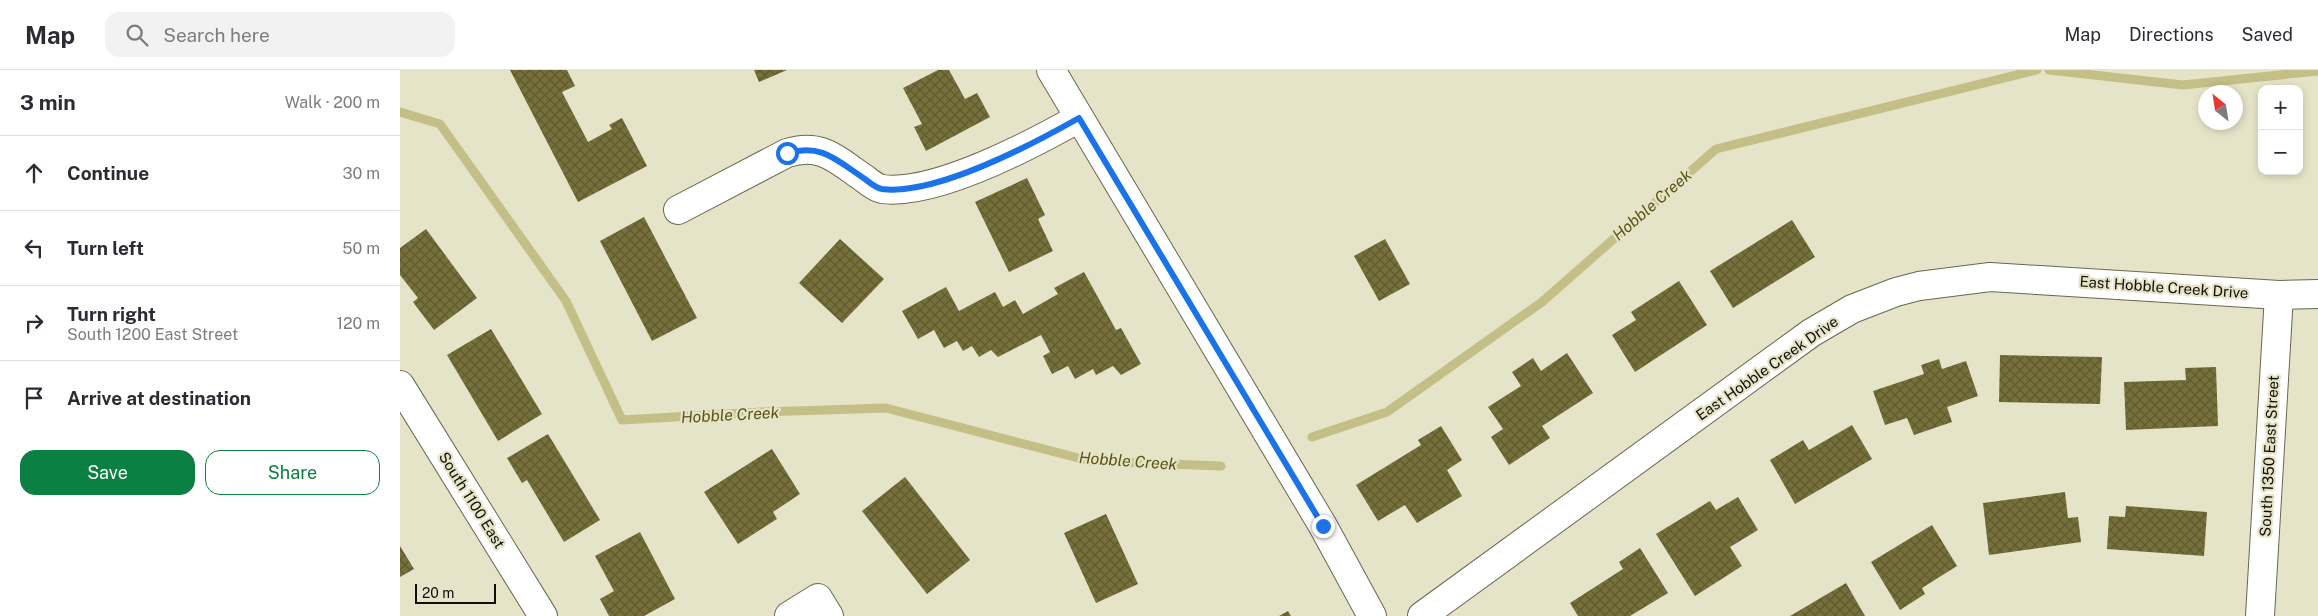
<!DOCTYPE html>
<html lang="en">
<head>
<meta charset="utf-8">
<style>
	:root { --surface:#fff; --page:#f2f2f3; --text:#2b2b33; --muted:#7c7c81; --line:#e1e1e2; --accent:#0b8043 }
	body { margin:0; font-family:"Public Sans",sans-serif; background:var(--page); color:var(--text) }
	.controls { position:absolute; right:15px; top:15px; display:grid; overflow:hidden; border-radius:10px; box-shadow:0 2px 8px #0003 }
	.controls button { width:45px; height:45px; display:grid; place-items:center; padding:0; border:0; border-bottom:1px solid var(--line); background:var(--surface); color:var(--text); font:25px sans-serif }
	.compass { position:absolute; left:1798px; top:15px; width:45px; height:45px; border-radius:50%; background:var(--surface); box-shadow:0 2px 8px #0003; rotate:330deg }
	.scale { position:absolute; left:15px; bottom:12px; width:81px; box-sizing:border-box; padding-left:5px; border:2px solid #100f06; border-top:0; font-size:14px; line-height:18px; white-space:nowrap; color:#100f06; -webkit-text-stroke:4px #e6e4c8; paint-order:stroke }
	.stop { position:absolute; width:15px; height:15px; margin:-11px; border:4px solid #1a73e8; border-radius:50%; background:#fff }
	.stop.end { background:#1a73e8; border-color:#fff; box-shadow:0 1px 5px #0008 }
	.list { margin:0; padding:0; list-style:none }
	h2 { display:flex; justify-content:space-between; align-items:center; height:65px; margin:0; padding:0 20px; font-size:21px }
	h2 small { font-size:16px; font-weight:400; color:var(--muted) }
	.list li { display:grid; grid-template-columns:32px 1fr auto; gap:15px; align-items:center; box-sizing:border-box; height:75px; padding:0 20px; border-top:1px solid var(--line) }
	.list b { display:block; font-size:19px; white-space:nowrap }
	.list p { margin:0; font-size:16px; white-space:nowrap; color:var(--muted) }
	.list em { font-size:16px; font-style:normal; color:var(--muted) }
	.actions { display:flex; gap:10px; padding:15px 20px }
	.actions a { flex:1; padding:11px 0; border:1px solid var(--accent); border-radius:15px; text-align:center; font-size:18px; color:var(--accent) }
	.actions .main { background:var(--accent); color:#fff }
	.icon { flex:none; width:28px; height:28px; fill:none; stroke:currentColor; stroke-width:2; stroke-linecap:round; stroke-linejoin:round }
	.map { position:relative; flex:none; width:1918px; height:546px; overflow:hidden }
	header { display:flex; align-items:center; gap:30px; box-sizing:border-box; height:70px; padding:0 25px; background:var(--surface); border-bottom:1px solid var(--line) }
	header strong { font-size:24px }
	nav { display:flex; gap:28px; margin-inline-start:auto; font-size:18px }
	.search { width:350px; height:45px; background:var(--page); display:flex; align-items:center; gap:12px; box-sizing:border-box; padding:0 18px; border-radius:15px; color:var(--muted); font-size:19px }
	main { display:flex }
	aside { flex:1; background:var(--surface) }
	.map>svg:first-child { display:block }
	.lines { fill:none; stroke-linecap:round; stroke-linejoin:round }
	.stream { stroke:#c4be87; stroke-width:9 }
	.building { fill:url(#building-cross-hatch) }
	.minor-casing { stroke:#69674f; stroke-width:30 }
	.minor { stroke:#fff; stroke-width:28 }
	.route { stroke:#1a73e8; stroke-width:6 }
	.labels { text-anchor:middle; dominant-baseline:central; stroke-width:4.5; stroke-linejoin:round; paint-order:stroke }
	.street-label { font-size:15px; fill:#100f06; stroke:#e6e4c8 }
	.water-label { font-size:16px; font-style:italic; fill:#5a5413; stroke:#e6e4c8 }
</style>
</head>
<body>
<header>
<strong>Map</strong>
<div class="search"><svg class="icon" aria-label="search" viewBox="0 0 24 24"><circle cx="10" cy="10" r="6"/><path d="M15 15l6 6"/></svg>Search here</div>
<nav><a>Map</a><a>Directions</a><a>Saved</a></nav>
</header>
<main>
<aside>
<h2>3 min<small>Walk · 200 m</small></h2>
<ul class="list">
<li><svg class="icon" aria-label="ahead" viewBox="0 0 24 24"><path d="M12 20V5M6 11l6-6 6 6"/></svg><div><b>Continue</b></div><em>30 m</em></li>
<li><svg class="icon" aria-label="left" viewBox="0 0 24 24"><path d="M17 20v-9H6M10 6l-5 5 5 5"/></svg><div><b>Turn left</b></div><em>50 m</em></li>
<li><svg class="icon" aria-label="right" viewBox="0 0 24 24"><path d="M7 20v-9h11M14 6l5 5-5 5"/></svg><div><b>Turn right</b><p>South 1200 East Street</p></div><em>120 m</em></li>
<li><svg class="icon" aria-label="arrive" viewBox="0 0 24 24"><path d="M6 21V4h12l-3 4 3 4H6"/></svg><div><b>Arrive at destination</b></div></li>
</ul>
<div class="actions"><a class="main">Save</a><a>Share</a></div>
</aside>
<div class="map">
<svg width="1918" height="546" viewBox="0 0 1918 546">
	<defs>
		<pattern id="building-cross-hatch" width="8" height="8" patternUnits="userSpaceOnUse" patternTransform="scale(1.25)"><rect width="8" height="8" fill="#76703b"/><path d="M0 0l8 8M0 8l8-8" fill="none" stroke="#5f5a30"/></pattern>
	</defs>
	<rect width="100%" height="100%" fill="#e6e4c8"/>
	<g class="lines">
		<!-- stream -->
		<g class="stream">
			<path d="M1649 0 1783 15 1918 1"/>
			<path d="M0 42 40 54 166 231 222 350 361 342 486 338 690 391 821 396"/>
			<path d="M912 367 987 342 1142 232 1316 79 1637 0"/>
		</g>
	</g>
	<!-- building -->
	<g class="building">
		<path d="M110 0H167L175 16 162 22 188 72 212 59 209 55 222 48 247 96 178 132Z"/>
		<path d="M354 0H387L359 12Z"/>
		<path d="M538 0H549L565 29 577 23 590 47 526 81 514 57 522 54 503 18Z"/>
		<path d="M627 108 645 145 638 149 653 181 609 202 575 132Z"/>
		<path d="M244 147 297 248 252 271 200 171Z"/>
		<path d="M1392 150 1415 187 1333 238 1310 201Z"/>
		<path d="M26 159 77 228 34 260 13 232 18 228 0 205V178Z"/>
		<path d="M440 169 484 209 442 253 399 213Z"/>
		<path d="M985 169 1010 214 979 231 954 186Z"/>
		<path d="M684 202 716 260 721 258 741 294 721 305 713 296 696 305 693 299 675 309 668 296 652 304 643 286 650 282 641 265 598 287 591 280 579 287 572 276 563 281 557 271 544 278 534 260 518 269 502 241 546 217 559 241 595 222 603 237 615 230 623 244 658 224 654 218Z"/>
		<path d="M1279 211 1307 255 1235 302 1212 265 1236 250 1231 242Z"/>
		<path d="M91 259 142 344 98 371 47 285Z"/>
		<path d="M1167 283 1193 323 1142 356 1150 368 1109 395 1091 367 1103 359 1088 337 1121 316 1112 302 1133 288 1141 301Z"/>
		<path d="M1600 285 1702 287 1700 334 1599 332Z"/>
		<path d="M1539 289 1542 299 1566 291 1578 326 1547 337 1552 352 1514 365 1507 348 1485 355 1473 321 1524 304 1521 295Z"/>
		<path d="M1816 297 1818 356 1726 360 1724 312 1786 310 1785 298Z"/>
		<path d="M1452 355 1472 389 1395 434 1370 390 1403 370 1409 380Z"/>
		<path d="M1041 356 1062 390 1047 400 1062 426 1017 453 1005 435 978 451 956 415 1021 375 1018 370Z"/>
		<path d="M148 364 200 450 164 472 127 410 122 413 107 388Z"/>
		<path d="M372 379 400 424 373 442 377 449 338 474 304 422Z"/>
		<path d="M505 407 570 490 527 524 462 441Z"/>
		<path d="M1665 422 1668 448 1678 447 1681 472 1589 485 1583 433Z"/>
		<path d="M1338 427 1358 460 1330 477 1342 496 1295 526 1256 464 1310 431 1316 440Z"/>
		<path d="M1726 436 1807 442 1804 486 1707 479 1709 446 1725 447Z"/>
		<path d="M706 444 738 514 696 533 664 463Z"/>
		<path d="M1532 455 1557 496 1522 518 1525 524 1500 540 1471 492Z"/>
		<path d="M240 462 275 529 244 546H209L200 529 214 521 195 486Z"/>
		<path d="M0 476 14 499 0 507Z"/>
		<path d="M1240 478 1268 523 1230 546H1178L1170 533 1223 499 1219 492Z"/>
		<path d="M1446 513 1465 546H1390Z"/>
		<path d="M888 541 891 546H879Z"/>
	</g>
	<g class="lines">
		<!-- minor casing -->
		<g class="minor-casing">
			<g id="minor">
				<path d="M651 0 923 456 972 546"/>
				<path d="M278 140 387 83C423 72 438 91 465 109 470 113 476 118 482 119 535 126 633 74 679 48"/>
				<path d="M0 315 143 546"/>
				<path d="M389 546 418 528 429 546"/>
				<path d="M1022 546 1411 263 1452 239 1496 222 1519 216 1590 207 1879 225 1918 224"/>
				<path d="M1860 546 1879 225"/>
			</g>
		</g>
		<!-- minor -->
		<use href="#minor" class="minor"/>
	</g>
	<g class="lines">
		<!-- route -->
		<path class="route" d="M387 83C423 73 437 91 465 109 470 113 476 118 482 119 535 126 633 74 679 48L923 456"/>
	</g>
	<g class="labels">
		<!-- street labels -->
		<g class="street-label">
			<text transform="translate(1764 217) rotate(4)">East Hobble Creek Drive</text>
			<text transform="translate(1367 298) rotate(-35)">East Hobble Creek Drive</text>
			<text transform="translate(1869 386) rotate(-87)">South 1350 East Street</text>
			<text transform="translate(72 430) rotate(58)">South 1100 East</text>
		</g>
		<!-- water labels -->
		<g class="water-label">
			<text transform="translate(1252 135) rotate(-41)">Hobble Creek</text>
			<text transform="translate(330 345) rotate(-3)">Hobble Creek</text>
			<text transform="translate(728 391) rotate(4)">Hobble Creek</text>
		</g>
	</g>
</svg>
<div class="controls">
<button>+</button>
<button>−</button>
</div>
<svg class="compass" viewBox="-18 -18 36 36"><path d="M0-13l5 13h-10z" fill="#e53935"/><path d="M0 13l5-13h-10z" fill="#7c7c81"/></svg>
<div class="scale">20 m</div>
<div class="stop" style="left:387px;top:83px"></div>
<div class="stop end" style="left:923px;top:456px"></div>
</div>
</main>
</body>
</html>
